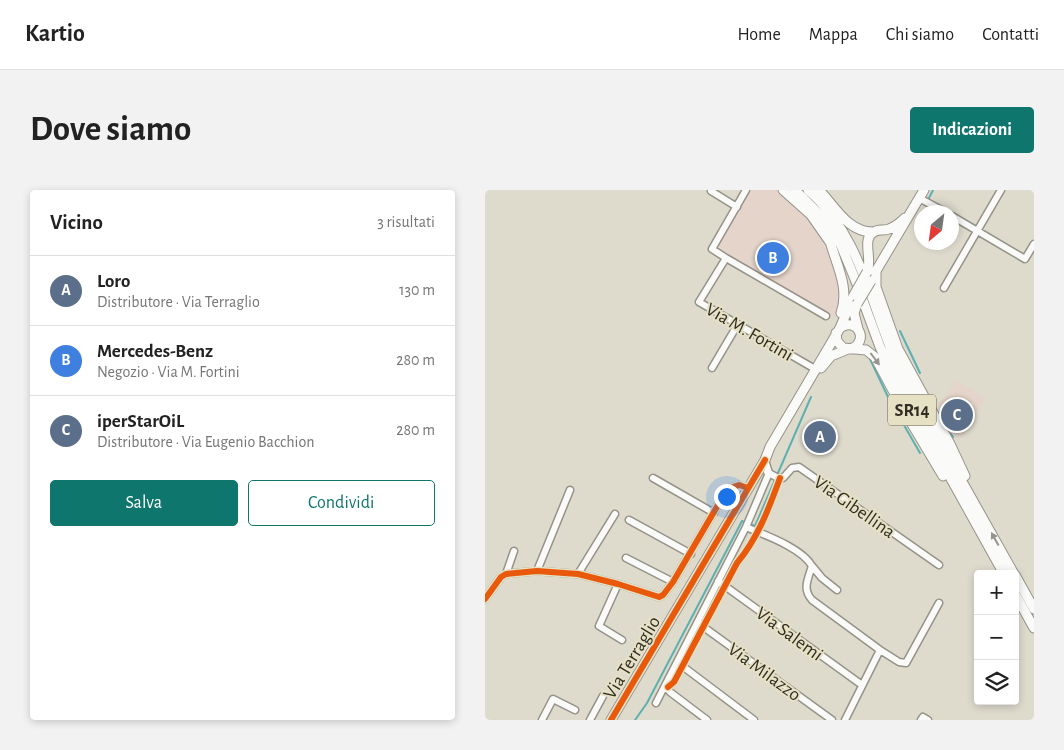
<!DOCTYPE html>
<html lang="it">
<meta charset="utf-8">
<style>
:root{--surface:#fff;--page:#f2f2f2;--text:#222;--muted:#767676;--line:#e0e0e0;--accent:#0f766e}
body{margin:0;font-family:"Alegreya Sans",sans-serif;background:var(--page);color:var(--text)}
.controls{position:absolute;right:15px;bottom:15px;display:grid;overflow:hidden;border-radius:5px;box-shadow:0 2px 8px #0003}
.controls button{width:45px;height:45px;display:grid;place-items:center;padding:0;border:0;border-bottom:1px solid var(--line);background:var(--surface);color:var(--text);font:25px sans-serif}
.compass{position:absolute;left:429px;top:15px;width:45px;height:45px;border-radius:50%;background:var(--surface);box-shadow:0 2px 8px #0003;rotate:209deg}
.you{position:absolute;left:241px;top:306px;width:18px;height:18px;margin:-12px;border:4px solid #fff;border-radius:50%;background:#1a73e8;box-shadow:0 0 0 8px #1a73e833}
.badge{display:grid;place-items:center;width:32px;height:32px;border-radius:50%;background:var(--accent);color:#fff;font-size:16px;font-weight:700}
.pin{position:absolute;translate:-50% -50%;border:2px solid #fff;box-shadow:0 1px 5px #0006}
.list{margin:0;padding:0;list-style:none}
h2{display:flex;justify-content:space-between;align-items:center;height:65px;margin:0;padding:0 20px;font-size:21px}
h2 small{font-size:16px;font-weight:400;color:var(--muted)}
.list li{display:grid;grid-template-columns:32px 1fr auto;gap:15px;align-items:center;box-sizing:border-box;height:70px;padding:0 20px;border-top:1px solid var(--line)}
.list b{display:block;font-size:19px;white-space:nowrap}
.list p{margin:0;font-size:16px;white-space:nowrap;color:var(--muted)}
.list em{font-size:16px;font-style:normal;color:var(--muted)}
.actions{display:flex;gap:10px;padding:15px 20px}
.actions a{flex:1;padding:11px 0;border:1px solid var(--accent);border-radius:5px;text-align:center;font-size:18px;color:var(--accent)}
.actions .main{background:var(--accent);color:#fff}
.icon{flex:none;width:28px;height:28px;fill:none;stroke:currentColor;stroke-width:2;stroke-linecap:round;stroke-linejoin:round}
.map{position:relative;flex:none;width:549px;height:530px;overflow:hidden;border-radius:5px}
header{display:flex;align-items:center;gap:30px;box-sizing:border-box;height:70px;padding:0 25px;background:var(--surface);border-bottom:1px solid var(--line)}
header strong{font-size:24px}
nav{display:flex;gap:28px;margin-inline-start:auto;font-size:18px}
.intro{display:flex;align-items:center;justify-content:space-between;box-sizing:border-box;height:120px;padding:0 30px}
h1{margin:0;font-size:35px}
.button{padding:12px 22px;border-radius:5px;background:var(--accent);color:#fff;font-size:18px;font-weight:700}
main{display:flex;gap:30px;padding:0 30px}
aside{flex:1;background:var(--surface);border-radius:5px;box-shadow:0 2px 8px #0003}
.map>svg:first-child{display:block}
.commercial{fill:#e4d4ca}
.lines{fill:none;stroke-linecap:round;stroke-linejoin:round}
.stream{stroke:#5cb0b0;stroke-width:2}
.minor-casing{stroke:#959288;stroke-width:9}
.major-casing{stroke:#959288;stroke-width:11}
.minor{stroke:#fafaf8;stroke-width:6}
.major{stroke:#fafaf8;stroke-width:9}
.major-bridge-casing{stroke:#959288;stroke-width:11;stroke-linecap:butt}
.major-bridge{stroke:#fafaf8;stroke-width:9}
.cycleway-casing{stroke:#e6e0c5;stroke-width:9}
.cycleway{stroke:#e8590c;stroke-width:6}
.oneway{fill:#95948e}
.labels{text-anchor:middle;stroke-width:4;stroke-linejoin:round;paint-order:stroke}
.shield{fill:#e6e0c5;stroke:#676354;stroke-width:1}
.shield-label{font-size:18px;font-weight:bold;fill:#302e23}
.street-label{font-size:19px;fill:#302e23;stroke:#e6e0c5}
</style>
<header>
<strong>Kartio</strong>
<nav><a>Home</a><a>Mappa</a><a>Chi siamo</a><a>Contatti</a></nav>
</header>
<div class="intro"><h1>Dove siamo</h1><a class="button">Indicazioni</a></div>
<main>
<aside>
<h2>Vicino<small>3 risultati</small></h2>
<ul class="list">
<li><span class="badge" style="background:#5c6f8a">A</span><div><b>Loro</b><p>Distributore · Via Terraglio</p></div><em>130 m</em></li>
<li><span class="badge" style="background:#3f7fe0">B</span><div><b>Mercedes-Benz</b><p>Negozio · Via M. Fortini</p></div><em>280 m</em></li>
<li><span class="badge" style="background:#5c6f8a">C</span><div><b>iperStarOiL</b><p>Distributore · Via Eugenio Bacchion</p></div><em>280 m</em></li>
</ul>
<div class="actions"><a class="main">Salva</a><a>Condividi</a></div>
</aside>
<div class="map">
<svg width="549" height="530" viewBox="0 0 549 530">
<rect width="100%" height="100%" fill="#dedbcd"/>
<path class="commercial" d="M264,0h27l26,22 18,24 11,21 8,27 1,21 -6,12 -119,-70z
M471,191l29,17 -21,37 -7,2 -20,-33 8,-6z"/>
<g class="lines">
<path class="stream" d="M444,8l4,-8
M415,141l20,42
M385,169l19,40 31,54
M466,244l2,3
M265,334l5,2 56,-129
M150,530l12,-17 95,-182 4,2"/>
<g class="minor-casing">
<path id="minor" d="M226,1l26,16
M434,8l26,14
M467,26l73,43 9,-15
M241,68l-14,-9 34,-59
M459,98l57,-98
M227,178l26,-44
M330,179l-116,-67 27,-44 100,58
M282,282l11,6h5l9,-10 7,-1 140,98
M168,288l61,35
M144,330l62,34
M261,337c19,8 56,21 66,39 -4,13 -10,23 0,34l68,50 -35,70
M141,368l47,24
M327,376l10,12 15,12
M52,381l33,-81
M21,384l8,-23
M93,384l37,-60
M233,391l144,104
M133,394l-19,42 23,14
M0,409l16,-22 5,-3 31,-3 41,3 40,10 41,13 4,-2 10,-13 52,-89 5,-5 9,-3 9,3
M213,433l134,97
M395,460l19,12 7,1 33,-60
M192,472l77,58
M180,496l5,6 37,28
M171,513l90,-176 23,-54 -4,-13
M57,530l11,-21 22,11
M105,530l13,-24
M436,530l2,-3 5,3"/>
</g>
<g class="major-casing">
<path id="major" d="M298,0l28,25 21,30
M310,0l27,27 18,26 15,36 25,68 15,31 109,196
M323,0c54,46 64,121 93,183l113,201
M334,0c16,16 29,43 55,42
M345,51c6,23 20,47 11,72
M391,81v16l22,62 52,95 15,32
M382,82c6,-12 -6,-34 7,-40 4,-3 10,-1 15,-3 6,-2 12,-7 16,-11
M388,86l51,-86
M372,114l-3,9 4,16
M355,138c17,-12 30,13 11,21
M351,143l1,8 6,7 23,2 9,7 28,52 40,67
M336,178l10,-12 17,-7
M530,385l19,34
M530,404l19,34
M126,530l154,-260 5,-13 70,-119 14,-33"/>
</g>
<use href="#minor" class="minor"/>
<use href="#major" class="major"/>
<g class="major-bridge-casing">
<path id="major-bridge" d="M369,105l13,-23
M372,114l14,-23"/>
</g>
<use href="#major-bridge" class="major-bridge"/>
<g class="cycleway-casing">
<path id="cycleway" d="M0,409l16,-22 5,-3 31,-3 41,3 40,10 41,13 4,-2 10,-13 52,-89 5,-5 9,-3 9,3
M183,497l6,-5 63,-119c21,-25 32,-55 43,-85
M126,530l154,-260"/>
</g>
<use href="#cycleway" class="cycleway"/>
</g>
<defs><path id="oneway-solid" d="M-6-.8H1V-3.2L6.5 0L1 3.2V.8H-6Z" transform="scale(1.25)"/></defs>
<g class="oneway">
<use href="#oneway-solid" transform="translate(390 169) rotate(53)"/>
<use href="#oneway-solid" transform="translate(510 349) rotate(-119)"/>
</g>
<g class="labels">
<rect class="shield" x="403" y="204.5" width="48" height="31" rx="4"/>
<g class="shield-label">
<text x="427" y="226">SR14</text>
</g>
<g class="street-label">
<text transform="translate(265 141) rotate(30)" y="7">Via M. Fortini</text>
<text transform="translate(370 316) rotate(35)" y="7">Via Gibellina</text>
<text transform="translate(305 443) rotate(36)" y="7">Via Salemi</text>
<text transform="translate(146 467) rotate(-59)" y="7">Via Terraglio</text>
<text transform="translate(280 481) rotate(36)" y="7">Via Milazzo</text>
</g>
</g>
</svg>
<div class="controls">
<button>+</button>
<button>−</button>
<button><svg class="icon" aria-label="layers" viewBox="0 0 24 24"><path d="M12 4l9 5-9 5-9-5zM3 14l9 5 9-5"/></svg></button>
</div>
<svg class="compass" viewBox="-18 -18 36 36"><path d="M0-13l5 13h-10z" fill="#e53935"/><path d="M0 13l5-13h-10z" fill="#767676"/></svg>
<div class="you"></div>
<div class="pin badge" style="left:335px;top:247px;background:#5c6f8a">A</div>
<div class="pin badge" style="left:288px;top:68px;background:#3f7fe0">B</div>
<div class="pin badge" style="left:472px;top:225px;background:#5c6f8a">C</div>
</div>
</main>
